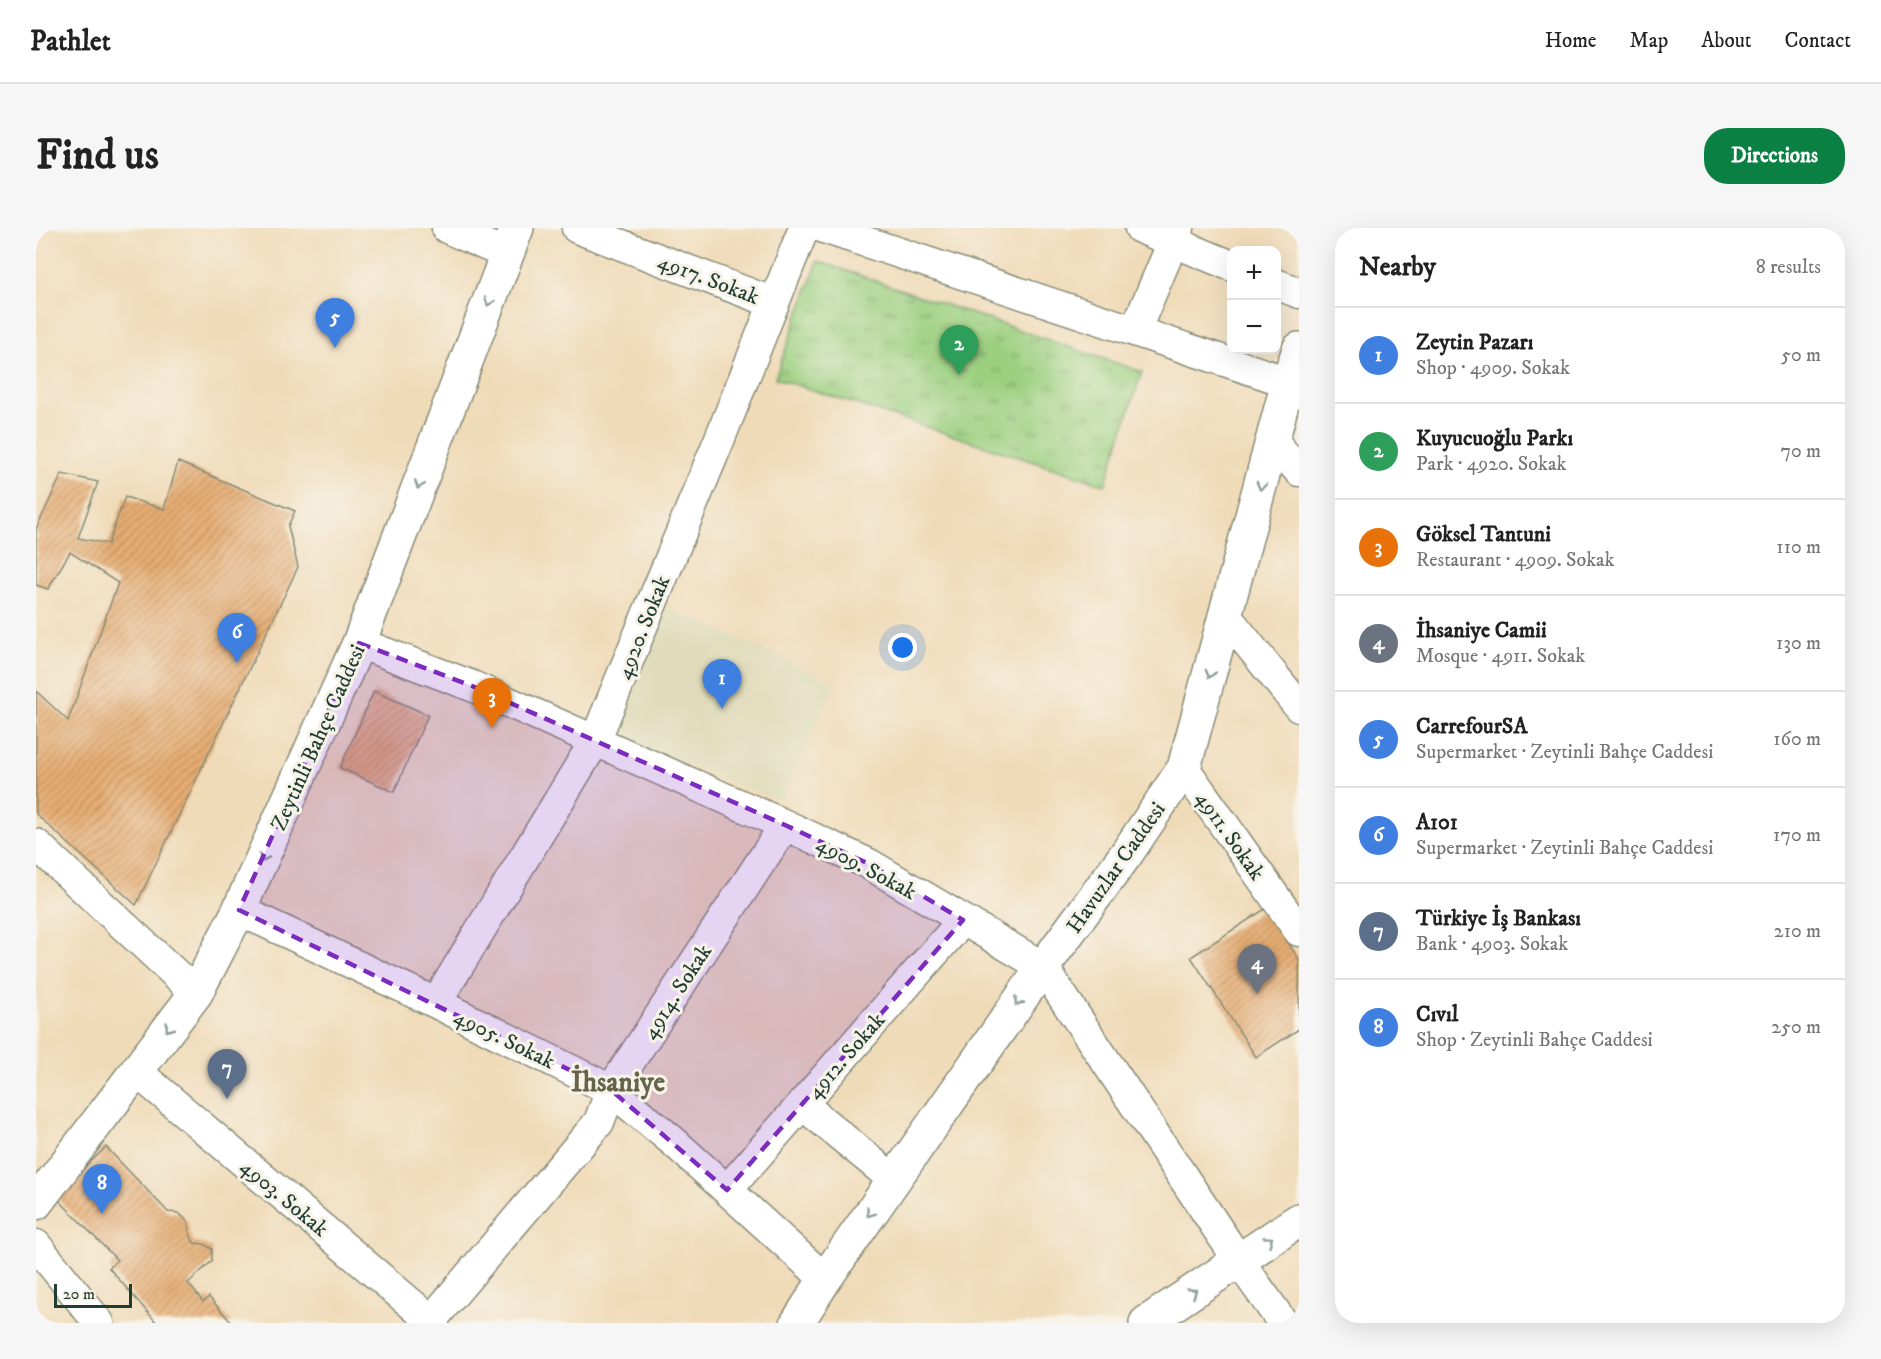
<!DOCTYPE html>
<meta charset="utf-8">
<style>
:root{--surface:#fff;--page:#f6f6f6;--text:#222;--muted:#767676;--line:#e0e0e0;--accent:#0b8043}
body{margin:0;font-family:"IM FELL DW Pica",serif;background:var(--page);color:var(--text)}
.controls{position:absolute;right:18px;top:18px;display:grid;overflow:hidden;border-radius:12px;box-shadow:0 6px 24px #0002}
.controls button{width:54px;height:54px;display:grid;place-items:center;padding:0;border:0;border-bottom:2px solid var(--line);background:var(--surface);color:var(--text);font:30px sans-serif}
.scale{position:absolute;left:18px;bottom:15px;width:78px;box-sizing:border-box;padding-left:6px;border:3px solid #1f3d34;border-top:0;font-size:16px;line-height:21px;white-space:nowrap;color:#1f3d34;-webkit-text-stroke:4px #f7f3e8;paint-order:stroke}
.you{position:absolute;left:867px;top:420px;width:21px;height:21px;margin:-15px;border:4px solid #fff;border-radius:50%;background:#1a73e8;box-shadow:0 0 0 9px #1a73e833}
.badge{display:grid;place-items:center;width:39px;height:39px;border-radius:50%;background:var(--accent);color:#fff;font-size:20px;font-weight:700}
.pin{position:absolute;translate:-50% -50px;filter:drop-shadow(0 2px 3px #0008)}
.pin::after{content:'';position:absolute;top:32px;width:21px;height:18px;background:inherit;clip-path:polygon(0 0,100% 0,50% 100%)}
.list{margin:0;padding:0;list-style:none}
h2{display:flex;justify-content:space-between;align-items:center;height:78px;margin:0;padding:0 24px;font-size:26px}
h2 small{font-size:20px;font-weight:400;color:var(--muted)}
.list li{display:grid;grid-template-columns:39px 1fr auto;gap:18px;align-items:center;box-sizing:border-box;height:96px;padding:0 24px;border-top:2px solid var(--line)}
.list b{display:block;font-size:22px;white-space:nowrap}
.list p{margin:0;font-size:20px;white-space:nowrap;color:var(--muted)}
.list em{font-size:20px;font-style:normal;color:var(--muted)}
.map{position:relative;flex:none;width:1263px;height:1095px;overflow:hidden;border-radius:24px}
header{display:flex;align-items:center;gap:36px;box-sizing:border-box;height:84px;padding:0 30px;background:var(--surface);border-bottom:2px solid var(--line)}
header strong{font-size:28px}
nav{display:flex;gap:33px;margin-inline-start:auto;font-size:21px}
.intro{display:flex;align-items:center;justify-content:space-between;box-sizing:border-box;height:144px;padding:0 36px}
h1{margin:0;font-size:42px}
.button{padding:15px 27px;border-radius:24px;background:var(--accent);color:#fff;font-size:21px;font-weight:700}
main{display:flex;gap:36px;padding:0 36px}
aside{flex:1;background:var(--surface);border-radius:24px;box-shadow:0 6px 24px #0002}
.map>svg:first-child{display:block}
.built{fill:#e0dcbb}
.park{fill:url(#park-tufts);stroke:#5e865a;stroke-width:1.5}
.building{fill:url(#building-hatch)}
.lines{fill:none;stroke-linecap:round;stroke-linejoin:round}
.street-casing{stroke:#888c76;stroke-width:33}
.secondary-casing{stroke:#888c76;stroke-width:36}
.street{stroke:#fff;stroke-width:30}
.secondary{stroke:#fff;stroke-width:33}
.oneway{stroke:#8f9e9a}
.marked{fill:#7b2cbf;fill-opacity:0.2;stroke:#7b2cbf;stroke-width:4.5;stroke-dasharray:12 8;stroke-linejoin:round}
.labels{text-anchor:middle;stroke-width:6;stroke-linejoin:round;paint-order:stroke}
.street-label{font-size:22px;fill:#1f3d34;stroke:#f7f3e8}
.district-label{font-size:28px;font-weight:bold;fill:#65644a;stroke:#f7f3e8}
</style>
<header>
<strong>Pathlet</strong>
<nav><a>Home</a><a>Map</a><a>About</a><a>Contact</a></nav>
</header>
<div class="intro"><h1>Find us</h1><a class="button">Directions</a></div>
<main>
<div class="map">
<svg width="1263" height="1095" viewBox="0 0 1263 1095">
<defs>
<pattern id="park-tufts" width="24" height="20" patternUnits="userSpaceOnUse" patternTransform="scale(1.5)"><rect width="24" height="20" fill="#9cd080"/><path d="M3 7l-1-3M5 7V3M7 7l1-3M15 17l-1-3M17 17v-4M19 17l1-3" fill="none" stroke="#7faa6a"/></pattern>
<pattern id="building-hatch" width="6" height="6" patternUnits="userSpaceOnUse" patternTransform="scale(1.5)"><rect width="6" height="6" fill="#e7ad73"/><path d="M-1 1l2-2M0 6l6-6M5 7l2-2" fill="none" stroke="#bb8e5f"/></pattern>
</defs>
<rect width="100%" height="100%" fill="#f7f3e8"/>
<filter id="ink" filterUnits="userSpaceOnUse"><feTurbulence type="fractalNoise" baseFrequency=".0167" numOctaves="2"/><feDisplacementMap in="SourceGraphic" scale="12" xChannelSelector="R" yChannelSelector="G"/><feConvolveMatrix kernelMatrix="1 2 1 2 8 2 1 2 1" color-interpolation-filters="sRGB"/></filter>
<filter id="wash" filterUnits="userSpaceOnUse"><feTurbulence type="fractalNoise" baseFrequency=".008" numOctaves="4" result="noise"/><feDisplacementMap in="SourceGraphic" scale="24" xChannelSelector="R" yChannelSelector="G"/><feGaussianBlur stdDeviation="1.35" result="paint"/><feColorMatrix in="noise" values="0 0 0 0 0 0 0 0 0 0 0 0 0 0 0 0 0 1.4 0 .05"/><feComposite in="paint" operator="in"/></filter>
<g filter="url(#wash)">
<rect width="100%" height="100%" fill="#f0dbb9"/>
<path class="built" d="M624,376l105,46 70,33 -54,118 -171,-66z"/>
<path class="park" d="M782,33l324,111 -37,113 -330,-107z"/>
<g id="blocks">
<path class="building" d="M142,234l117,49 -7,15 10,41 -162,338 -100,-91v-123l32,30 50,-138 -48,-31 -22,37 -12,-4v-56l26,-55 36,8 -20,56 30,6 17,-47 39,12z
M338,463l54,24 -34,77 -54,-24z
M1229,681l34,50v70l-43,28 -65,-100z
M70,919l62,65 11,1 9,9 1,10 5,11 10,1 8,5v12l-24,22 15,19 6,-5 23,26h-75l-48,-55 8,-8 -62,-64z"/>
</g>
</g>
<g filter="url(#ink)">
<use href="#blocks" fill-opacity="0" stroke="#888c76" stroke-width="1.5"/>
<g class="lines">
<g class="street-casing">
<path id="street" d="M411,0l61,27
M541,0l197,75
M788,0l464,154
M1104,0l92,38
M1240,56l23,9
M1099,103l44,-103
M1237,213l26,30
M1190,388l73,91
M323,415l113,43 313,139 84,39 174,103 196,294 44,62
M1148,540l115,163
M0,616l160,149
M203,682l197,93 175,87 63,52 151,137
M400,775l159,-262 125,-303 84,-210
M100,843l298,252
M766,876l92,76
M691,962l236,-270
M0,1017l63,78
M393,1095l170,-201 12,-32 174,-265"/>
</g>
<g class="secondary-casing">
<path id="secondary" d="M0,975l160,-210 43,-83 120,-267 158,-415
M761,1095l28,-44 69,-99 149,-213 84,-114 57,-85 104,-386 11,-33
M1110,1095l153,-103"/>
</g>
<use href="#street" class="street"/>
<use href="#secondary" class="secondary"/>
</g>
<defs><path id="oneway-chevron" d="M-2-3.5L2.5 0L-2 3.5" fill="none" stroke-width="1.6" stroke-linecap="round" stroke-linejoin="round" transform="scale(1.5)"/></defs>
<g class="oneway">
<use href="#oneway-chevron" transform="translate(453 74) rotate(111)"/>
<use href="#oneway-chevron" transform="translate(383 257) rotate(111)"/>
<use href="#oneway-chevron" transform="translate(1225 258) rotate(105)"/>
<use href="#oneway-chevron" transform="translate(1174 446) rotate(105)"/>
<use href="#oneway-chevron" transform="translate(227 630) rotate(114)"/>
<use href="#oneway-chevron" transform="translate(982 774) rotate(125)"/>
<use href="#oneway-chevron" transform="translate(133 800) rotate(127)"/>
<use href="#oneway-chevron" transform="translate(834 985) rotate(125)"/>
<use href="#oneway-chevron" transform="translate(1233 1012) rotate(-34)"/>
<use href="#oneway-chevron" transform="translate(1157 1064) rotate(-34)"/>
</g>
</g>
<path class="marked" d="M323,415l113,43 313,139 84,39 94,56 -236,270 -116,-100 -372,-180z"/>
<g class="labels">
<g class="street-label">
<text transform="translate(673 50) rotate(21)" y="8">4917. Sokak</text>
<text transform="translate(606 399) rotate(-68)" y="8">4920. Sokak</text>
<text transform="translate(281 509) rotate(-66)" y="8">Zeytinli Bahçe Caddesi</text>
<text transform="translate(1195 607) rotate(55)" y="8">4911. Sokak</text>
<text transform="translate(831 639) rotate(28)" y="8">4909. Sokak</text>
<text transform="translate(1079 639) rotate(-55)" y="8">Havuzlar Caddesi</text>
<text transform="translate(640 763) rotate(-57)" y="8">4914. Sokak</text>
<text transform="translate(469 810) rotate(26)" y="8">4905. Sokak</text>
<text transform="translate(809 827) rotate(-49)" y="8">4912. Sokak</text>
<text transform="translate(249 969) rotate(40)" y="8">4903. Sokak</text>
</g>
<g class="district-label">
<text x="582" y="863">İhsaniye</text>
</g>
</g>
</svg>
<div class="controls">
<button>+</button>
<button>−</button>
</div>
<div class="scale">20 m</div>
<div class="you"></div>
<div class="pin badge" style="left:686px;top:481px;background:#3f7fe0">1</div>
<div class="pin badge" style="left:923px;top:147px;background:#2e9e5b">2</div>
<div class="pin badge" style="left:456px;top:500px;background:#e8710a">3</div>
<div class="pin badge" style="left:1221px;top:766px;background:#6b7280">4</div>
<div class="pin badge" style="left:299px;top:120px;background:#3f7fe0">5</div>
<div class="pin badge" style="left:201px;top:435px;background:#3f7fe0">6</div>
<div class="pin badge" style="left:191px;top:871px;background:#5c6f8a">7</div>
<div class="pin badge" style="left:66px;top:986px;background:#3f7fe0">8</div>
</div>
<aside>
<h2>Nearby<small>8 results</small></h2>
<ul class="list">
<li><span class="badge" style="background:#3f7fe0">1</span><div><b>Zeytin Pazarı</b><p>Shop · 4909. Sokak</p></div><em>50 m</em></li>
<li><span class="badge" style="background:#2e9e5b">2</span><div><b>Kuyucuoğlu Parkı</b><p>Park · 4920. Sokak</p></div><em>70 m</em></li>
<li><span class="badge" style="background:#e8710a">3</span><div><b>Göksel Tantuni</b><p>Restaurant · 4909. Sokak</p></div><em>110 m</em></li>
<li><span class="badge" style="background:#6b7280">4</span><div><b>İhsaniye Camii</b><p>Mosque · 4911. Sokak</p></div><em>130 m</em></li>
<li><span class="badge" style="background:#3f7fe0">5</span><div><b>CarrefourSA</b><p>Supermarket · Zeytinli Bahçe Caddesi</p></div><em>160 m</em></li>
<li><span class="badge" style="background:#3f7fe0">6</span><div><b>A101</b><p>Supermarket · Zeytinli Bahçe Caddesi</p></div><em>170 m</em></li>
<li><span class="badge" style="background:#5c6f8a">7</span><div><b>Türkiye İş Bankası</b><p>Bank · 4903. Sokak</p></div><em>210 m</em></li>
<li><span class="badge" style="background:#3f7fe0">8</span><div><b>Cıvıl</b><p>Shop · Zeytinli Bahçe Caddesi</p></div><em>250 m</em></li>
</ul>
</aside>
</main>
